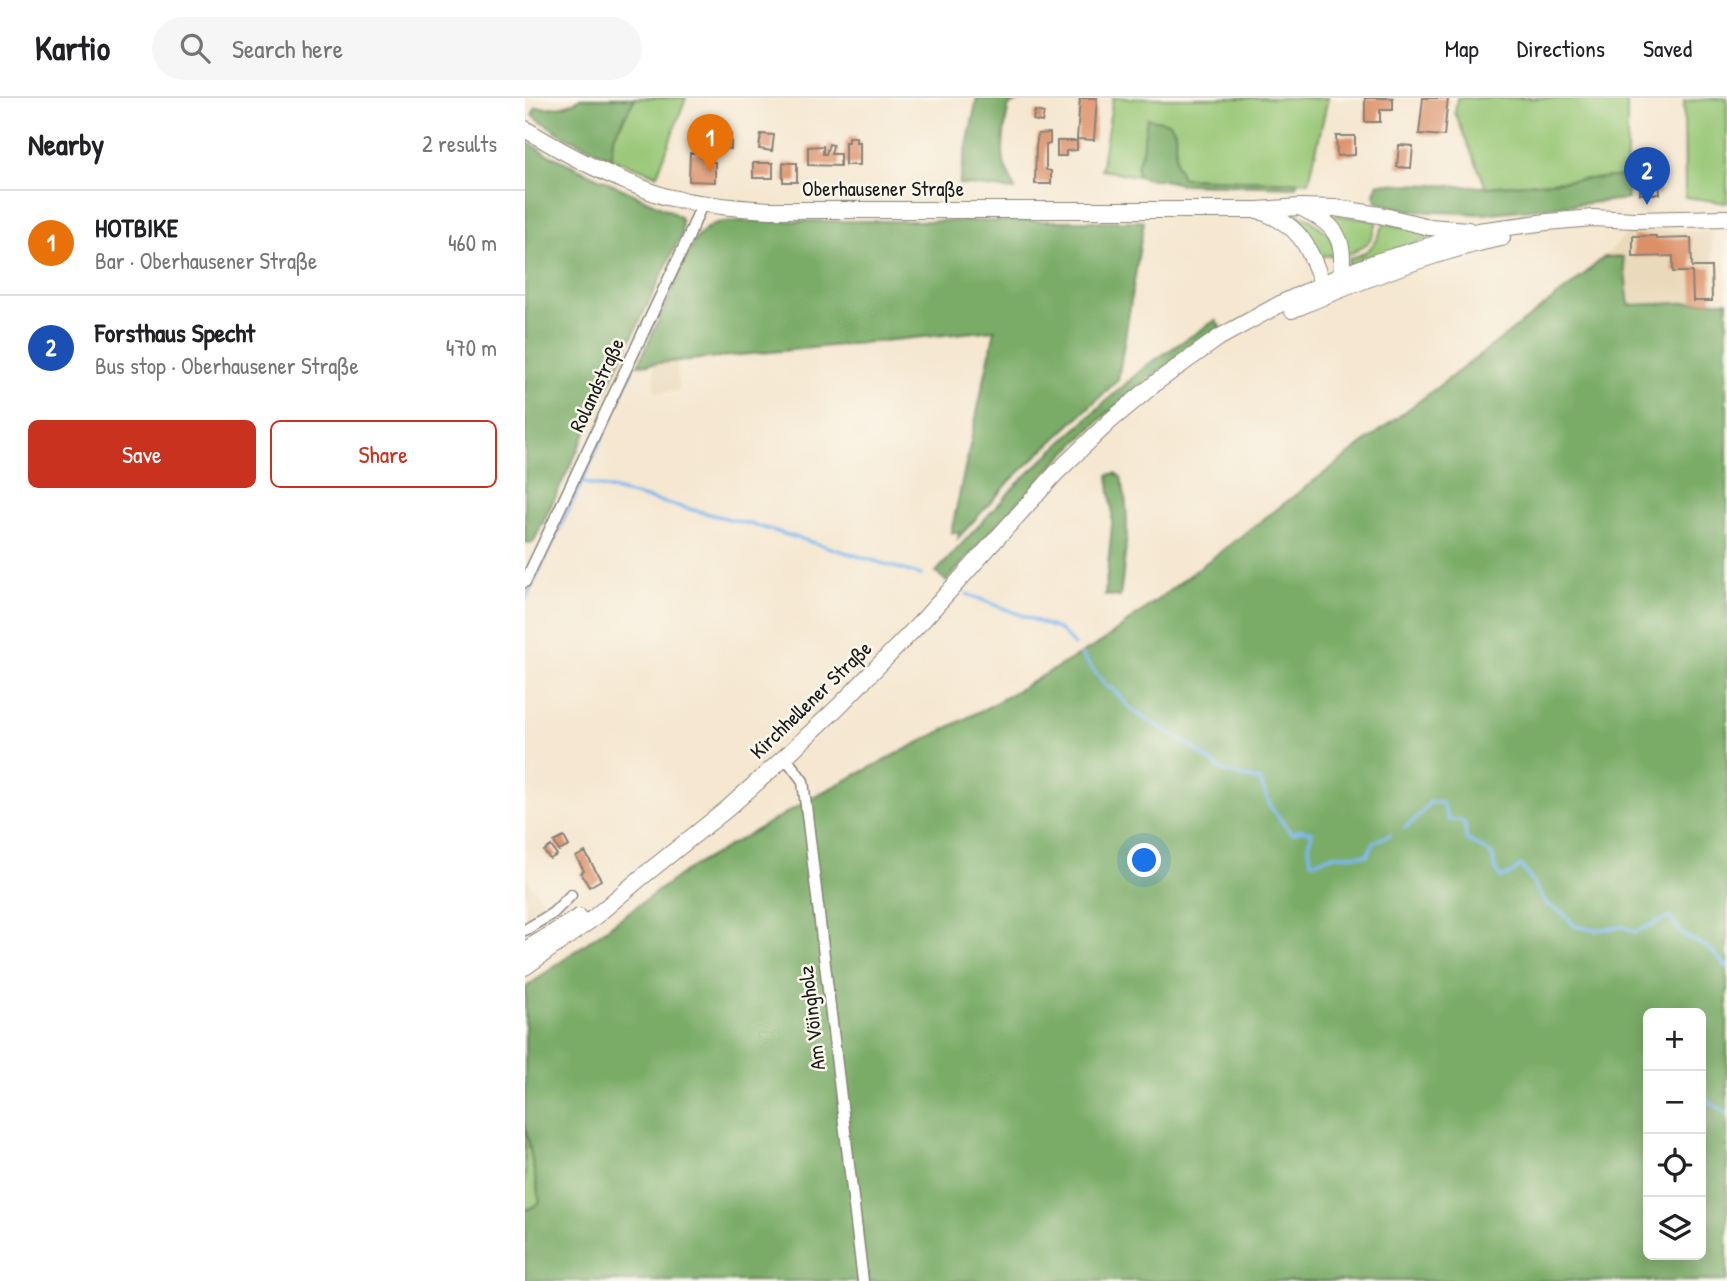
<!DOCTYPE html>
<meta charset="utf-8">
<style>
:root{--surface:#fff;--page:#f6f6f6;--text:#202124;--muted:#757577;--line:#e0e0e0;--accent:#c8321e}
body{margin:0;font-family:"Patrick Hand",sans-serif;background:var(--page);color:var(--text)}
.controls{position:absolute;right:21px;bottom:21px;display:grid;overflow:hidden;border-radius:10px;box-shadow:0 4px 18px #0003}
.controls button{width:63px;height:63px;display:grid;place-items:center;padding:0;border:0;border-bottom:2px solid var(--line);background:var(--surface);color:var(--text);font:35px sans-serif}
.you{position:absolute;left:620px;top:763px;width:24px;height:24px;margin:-18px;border:5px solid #fff;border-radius:50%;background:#1a73e8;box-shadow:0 0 0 10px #1a73e833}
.badge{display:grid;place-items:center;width:46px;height:46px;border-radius:50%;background:var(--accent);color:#fff;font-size:23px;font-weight:700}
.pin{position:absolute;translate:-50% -58px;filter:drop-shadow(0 2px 4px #0008)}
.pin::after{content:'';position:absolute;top:37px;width:24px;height:21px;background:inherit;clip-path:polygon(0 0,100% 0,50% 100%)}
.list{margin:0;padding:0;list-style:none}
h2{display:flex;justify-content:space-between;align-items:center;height:91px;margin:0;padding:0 28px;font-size:30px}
h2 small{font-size:23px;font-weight:400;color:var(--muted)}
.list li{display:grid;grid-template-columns:46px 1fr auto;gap:21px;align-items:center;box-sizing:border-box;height:105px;padding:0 28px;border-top:2px solid var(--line)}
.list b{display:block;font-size:26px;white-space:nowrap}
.list p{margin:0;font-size:23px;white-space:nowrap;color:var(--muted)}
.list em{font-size:23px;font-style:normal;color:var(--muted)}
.actions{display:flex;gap:14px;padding:21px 28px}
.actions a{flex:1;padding:16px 0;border:2px solid var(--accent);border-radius:10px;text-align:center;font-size:24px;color:var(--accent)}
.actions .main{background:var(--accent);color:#fff}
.icon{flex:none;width:38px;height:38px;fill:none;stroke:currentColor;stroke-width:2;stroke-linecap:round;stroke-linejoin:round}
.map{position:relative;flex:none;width:1202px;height:1183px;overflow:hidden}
header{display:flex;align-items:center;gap:42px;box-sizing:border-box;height:98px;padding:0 35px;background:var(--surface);border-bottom:2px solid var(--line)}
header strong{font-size:33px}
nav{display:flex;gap:38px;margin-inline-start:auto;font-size:24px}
.search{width:490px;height:63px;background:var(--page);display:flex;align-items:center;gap:18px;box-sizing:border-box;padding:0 24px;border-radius:38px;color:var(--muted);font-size:26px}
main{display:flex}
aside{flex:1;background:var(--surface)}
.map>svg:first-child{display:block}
.built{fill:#ead9ba}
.green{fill:#98c776;stroke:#5a7249;stroke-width:2}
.forest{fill:#7aac67;stroke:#4b6442;stroke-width:2;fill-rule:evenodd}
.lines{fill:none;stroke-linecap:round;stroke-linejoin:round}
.stream{stroke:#7db8ee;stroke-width:3.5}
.building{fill:#dd8f67}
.street-casing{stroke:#888276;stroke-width:13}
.secondary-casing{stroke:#888276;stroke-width:18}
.street{stroke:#fff;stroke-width:10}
.secondary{stroke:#fff;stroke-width:16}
.labels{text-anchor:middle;stroke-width:5;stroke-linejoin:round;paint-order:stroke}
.street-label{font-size:21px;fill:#1c1c1c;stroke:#fbf7ec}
</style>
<header>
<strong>Kartio</strong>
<div class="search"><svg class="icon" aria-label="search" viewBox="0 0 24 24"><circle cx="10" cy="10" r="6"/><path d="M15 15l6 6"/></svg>Search here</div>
<nav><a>Map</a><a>Directions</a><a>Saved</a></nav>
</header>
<main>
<aside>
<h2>Nearby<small>2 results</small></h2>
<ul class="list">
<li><span class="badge" style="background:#e8710a">1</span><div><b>HOTBIKE</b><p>Bar · Oberhausener Straße</p></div><em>460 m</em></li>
<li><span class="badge" style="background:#1a4fb4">2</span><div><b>Forsthaus Specht</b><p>Bus stop · Oberhausener Straße</p></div><em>470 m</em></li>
</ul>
<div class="actions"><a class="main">Save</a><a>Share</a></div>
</aside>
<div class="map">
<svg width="1202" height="1183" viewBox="0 0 1202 1183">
<rect width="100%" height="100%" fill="#fbf7ec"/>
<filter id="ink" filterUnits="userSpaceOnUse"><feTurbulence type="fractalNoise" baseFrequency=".0143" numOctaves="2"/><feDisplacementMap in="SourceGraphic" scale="14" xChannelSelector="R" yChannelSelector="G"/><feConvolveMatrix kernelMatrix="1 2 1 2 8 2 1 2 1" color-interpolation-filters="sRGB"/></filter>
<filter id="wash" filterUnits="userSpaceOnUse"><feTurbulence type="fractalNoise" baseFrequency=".00686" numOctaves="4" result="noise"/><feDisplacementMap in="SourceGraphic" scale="28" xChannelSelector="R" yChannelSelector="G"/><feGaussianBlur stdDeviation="1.57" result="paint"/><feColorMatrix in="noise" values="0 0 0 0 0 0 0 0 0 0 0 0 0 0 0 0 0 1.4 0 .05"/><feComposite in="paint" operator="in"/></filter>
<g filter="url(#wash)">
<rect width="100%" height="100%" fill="#f5e7d0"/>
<path class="built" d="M1123,133l64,1 3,69 -86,5 -6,-49h-19l22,-22 5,-3z
M151,263l3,29 -23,2 -2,-29z
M0,778l21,30 -21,12z"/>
<path class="green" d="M110,0h51l-29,77 -46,-17 2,-20z
M588,0h215l-19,84 -127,-4 -6,-14 -1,-33 -33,19 -5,17 1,9 -37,-6z
M932,0h170v78l-141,11 -31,-74z
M1202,0v105l-42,-6 -1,-96z
M768,115l15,5 21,16 8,21 -20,1 -7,-19 -18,-18 -1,-3z
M798,115l54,8c-5,22 -10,24 -29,34z
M859,125l57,11 -92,32 -1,-7c22,-5 28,-16 36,-36z
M0,1025l15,80 -15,8z"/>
<path class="forest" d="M55,0h55l-22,40 -2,20 -49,-23 -30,-20 4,-8c14,1 33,1 44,-9z
M452,0h50l-18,7c-4,18 -8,40 -5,58 2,8 9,18 11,27l-56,-6z
M622,20l23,5 5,8 1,33 6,14 115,4 -1,5 -111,-3c-10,0 -20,-5 -30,-5 -7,-1 -10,1 -17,-3l-1,-9 5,-17z
M0,42l20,13 125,58 11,7 1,15 -149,310 -8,-1z
M1102,78l1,23 -146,15 -70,-3 -36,-9 -2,-9 4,-10 108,4z
M214,123h405l-26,159 -106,99 -54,59 1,-7 -8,2 44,-203 -357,35 57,-125c15,-18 20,-18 44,-19z
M1079,159h19l6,48 98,-4 -1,104h1v876h-1202v-70l15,-8 -15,-80v-135l160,-117 138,-79 167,-86 113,-65 469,-356zM1123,915h53v242h-53z
M691,222l5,8c-31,20 -63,42 -91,66 -67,56 -125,122 -184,187l-10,-9 84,-91 85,-79 42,-37z
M590,375l6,4c11,39 4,80 -1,120l-15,-2 7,-69v-17l-4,-34z"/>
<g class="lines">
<path class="stream" d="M57,384l179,45 160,48
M442,496l93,36 14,15
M0,502l57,-118 51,-113
M556,557l26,32 6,2 15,17 11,9 52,31 32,25 37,10 11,26 19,25 3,1 8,-3 11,2 -3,14 2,15 3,1 20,-7h33l7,-13 16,-7
M880,730l14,-12 11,-14 12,1 7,17h11l5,4 1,15 26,15 3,14 6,10 13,-6 7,-7 26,40 15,7 13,14 18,4 31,-3 11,5 35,-15 12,17 28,15 17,18
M1176,999l26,16"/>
</g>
<g id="blocks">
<path class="building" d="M555,0h17l-3,42 -17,-1z
M840,0h28v12h-13v12h-15z
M898,0h25l-4,38 -25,-2z
M510,13l9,2 -2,9 -9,-2z
M191,31l15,5v15l-18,-3z
M525,35v11l-4,1v25l5,1v13h-16l1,-38 2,-12z
M236,36l13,1 -2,16 -13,-2z
M811,38h19v19l-18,1z
M323,39h8v5h4v23h-15v-23h3z
M532,43h20v9l-11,1v5h-9z
M304,46l4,1 -2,9h9v12l-32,-1v-18l15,-1v8h3z
M874,47l14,1 -2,22 -14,-1z
M165,55h16l-1,9h10v20l-26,-1z
M228,65h20v15h-20z
M258,65h14v19h-14z
M1134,79l1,17h-20v-16z
M1108,138h23v3l35,-1 1,29h19l1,34h-19l-1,-29h-19v-16l-40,1z
M39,739l5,9 -10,5 -5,-9z
M26,748l6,9 -7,4 -6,-8z
M60,754l16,28 -12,7 -8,-14 3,-2 -8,-14z"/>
</g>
</g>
<g filter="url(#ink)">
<use href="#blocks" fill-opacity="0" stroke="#888276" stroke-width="2"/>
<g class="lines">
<g class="street-casing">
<path id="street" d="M0,484l163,-344 14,-34
M260,659l18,24 60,500
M0,832l28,-17 18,-18"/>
</g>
<g class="secondary-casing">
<path id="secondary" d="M0,31c34,21 69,40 107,55 11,4 23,10 35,13 34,8 68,11 103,13h488l42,-3 35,1 45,7 49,12 39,3
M777,110c22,11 40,22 40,50 0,9 -2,18 0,28
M738,114c44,17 46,40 63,80
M767,212c48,-21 96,-40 147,-56 21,-6 41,-12 63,-16
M0,852l54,-33
M0,869l66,-47 52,-44 84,-67 58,-52 55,-52 84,-86 132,-146 54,-52 48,-40 62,-44 62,-34 58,-27 36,-14 102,-31 69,-9 46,-4 41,2 93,-2"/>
</g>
<use href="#street" class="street"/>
<use href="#secondary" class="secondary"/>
</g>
</g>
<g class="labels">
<g class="street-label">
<text x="358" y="98">Oberhausener Straße</text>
<text transform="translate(72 287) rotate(-65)" y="7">Rolandstraße</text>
<text transform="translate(286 602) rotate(-44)" y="7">Kirchhellener Straße</text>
<text transform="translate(287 920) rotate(-97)" y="7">Am Vöingholz</text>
</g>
</g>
</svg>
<div class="controls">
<button>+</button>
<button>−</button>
<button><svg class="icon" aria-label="locate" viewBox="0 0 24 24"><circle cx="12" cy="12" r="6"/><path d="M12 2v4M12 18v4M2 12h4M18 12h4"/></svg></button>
<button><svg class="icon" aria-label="layers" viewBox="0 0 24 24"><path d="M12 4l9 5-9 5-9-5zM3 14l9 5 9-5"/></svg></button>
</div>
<div class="you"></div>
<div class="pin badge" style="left:185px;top:74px;background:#e8710a">1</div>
<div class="pin badge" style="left:1122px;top:107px;background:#1a4fb4">2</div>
</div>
</main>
